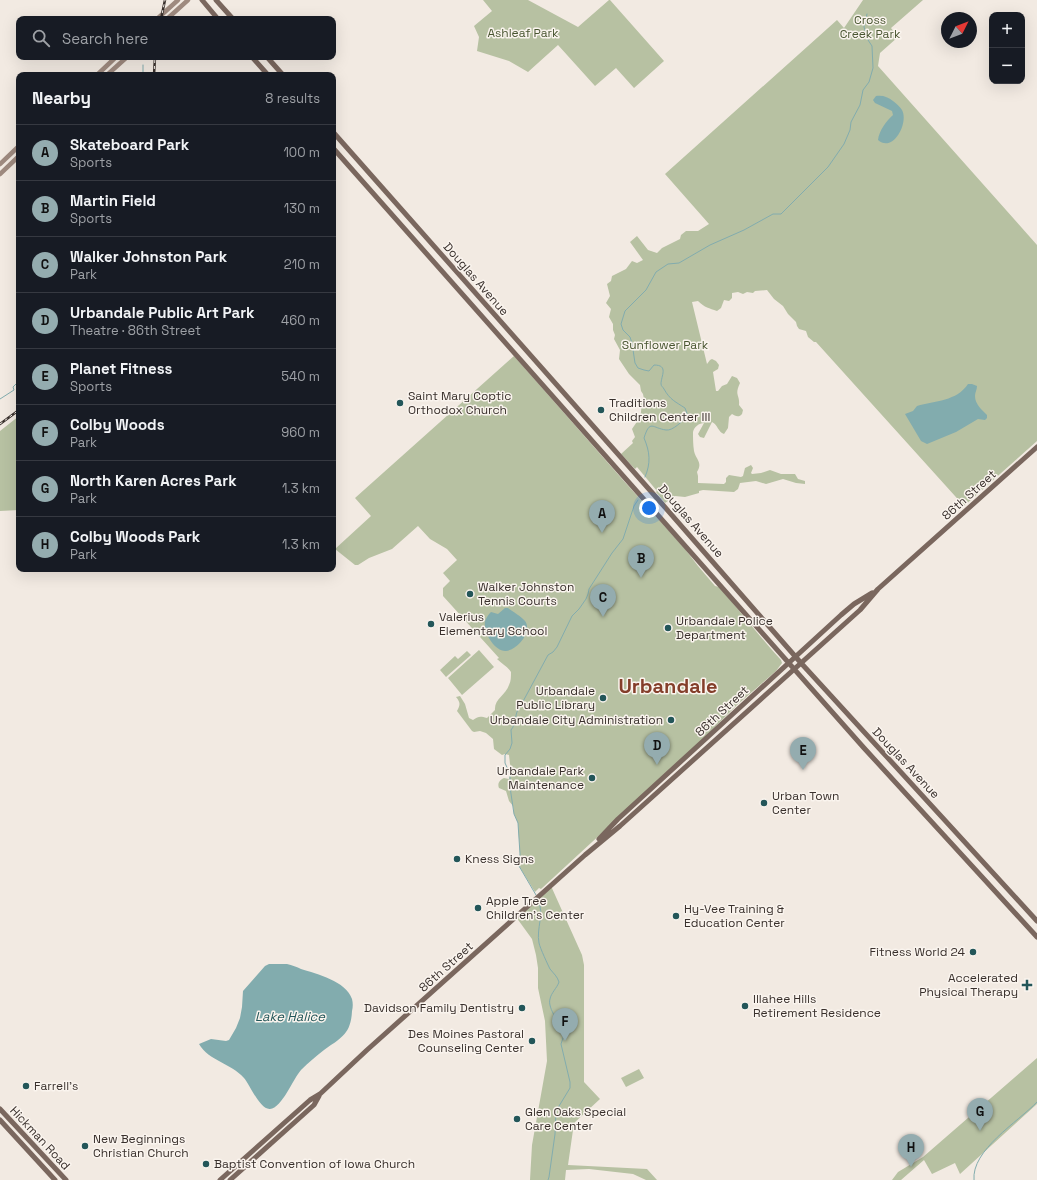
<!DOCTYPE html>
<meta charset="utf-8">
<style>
:root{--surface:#171b24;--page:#20242c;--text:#f1f3f6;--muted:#9ea1a6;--line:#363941;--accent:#94acaf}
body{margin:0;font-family:"Space Grotesk",sans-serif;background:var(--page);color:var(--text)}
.controls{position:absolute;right:12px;top:12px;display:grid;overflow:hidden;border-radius:8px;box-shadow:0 4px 16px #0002}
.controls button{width:36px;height:36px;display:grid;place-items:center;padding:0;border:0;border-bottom:1px solid var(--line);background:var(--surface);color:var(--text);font:20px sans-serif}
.compass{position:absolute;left:941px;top:12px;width:36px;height:36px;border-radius:50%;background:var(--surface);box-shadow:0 4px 16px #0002;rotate:48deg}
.you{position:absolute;left:649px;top:508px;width:14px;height:14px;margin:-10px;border:3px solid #fff;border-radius:50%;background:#1a73e8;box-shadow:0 0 0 6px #1a73e833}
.badge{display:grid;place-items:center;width:26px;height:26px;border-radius:50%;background:var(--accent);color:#111;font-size:13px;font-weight:700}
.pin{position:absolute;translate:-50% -33px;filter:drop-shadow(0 1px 2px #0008)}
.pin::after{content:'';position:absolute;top:21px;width:14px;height:12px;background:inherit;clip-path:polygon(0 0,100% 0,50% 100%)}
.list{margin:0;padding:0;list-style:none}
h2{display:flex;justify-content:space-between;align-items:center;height:52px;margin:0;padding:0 16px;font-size:17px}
h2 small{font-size:13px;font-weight:400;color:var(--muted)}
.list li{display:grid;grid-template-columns:26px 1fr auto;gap:12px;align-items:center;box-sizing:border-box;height:56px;padding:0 16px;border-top:1px solid var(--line)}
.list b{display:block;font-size:15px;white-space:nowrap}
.list p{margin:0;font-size:13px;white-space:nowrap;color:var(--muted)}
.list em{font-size:13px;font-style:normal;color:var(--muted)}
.icon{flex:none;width:22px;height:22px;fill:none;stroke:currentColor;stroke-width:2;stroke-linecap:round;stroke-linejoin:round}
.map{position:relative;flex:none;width:1037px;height:1180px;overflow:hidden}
.search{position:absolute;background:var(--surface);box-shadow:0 4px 16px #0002;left:16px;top:16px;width:320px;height:44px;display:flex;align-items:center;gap:10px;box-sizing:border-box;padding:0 14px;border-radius:8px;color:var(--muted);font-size:15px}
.panel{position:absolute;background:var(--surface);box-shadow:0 4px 16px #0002;left:16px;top:72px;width:320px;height:500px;border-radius:8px}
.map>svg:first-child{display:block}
.green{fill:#b7c1a2}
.water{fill:#82acae}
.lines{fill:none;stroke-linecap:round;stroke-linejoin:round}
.stream{stroke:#82acae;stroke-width:1}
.secondary{stroke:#9e8a7f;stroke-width:4.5}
.primary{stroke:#7a675e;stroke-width:5}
.rail-casing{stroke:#39302c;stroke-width:2.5}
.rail{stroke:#faf4ee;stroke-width:1;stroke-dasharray:3;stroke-linecap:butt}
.poi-dot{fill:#235659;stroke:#faf4ee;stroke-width:1.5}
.labels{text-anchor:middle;stroke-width:3;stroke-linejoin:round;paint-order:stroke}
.park-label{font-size:12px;fill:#495631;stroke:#faf4ee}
.street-label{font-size:12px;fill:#39302c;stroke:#faf4ee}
.poi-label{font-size:12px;fill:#39302c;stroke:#faf4ee;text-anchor:start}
.water-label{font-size:13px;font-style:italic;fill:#235659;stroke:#faf4ee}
.town-label{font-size:20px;font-weight:bold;fill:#843e2a;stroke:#faf4ee}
</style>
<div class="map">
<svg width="1037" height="1180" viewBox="0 0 1037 1180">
<rect width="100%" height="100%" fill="#f2eae2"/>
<path class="green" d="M483,0h45l50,27 31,-27h1l54,61 -30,27 -18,-20 -21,18 -37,-41 -30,27 -19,-11 -32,-10 2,-14 -5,-11 18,-15z
M863,0h60l-32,28 7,9 -18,16 -2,13 159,179v196l-73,65 -148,-164h-2l-6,-5 -2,-6 -7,-2 -2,-3 -1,-4 -8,-8 -5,-8 -9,-7 -7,-9 -12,1 -2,2 -6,-1 -4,2 -5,-2 -6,1v5l-3,3 -5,-1 -3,8 -4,3c-8,-3 -12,-3 -19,-10l-6,1 15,62 3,-4 2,-1 4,2 3,4 -1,4 -5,3 3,19h2l4,-5 5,-2 5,-8 5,2 3,5c-6,13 0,11 -1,22l4,5 -1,4c-3,4 -7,2 -10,0l-3,3 -1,11 -4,6c-6,-2 -6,-9 -12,-12l-8,16 -4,-1 -2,-3 6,-11c-5,0 -10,4 -11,9 0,6 0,13 1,19 2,9 9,11 3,21l1,4v7l26,1 2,-2v-4l3,-3 12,2 2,-1 2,-8 6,-3 2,3 -2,5 1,1 9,-1 9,-3 11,4h14l3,5 7,2v3l-9,-1 -13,-4 -17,5 -10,-3 -16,2 -2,6 -4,3 -31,-2 -4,1v2l-14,4 -10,-1 -10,7 -9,-11 1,-1 -20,-24 -2,2 -14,-15 12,-11 -1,-2 3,-4 -3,-8c5,-7 12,-16 8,-25l4,-5 -1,-5 -2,-3 -1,-6 -11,-11 -10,-15 1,-9 -6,-11 1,-4 -2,-5v-6l-4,-7 2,-8 -5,-6 4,-7 -3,-12 4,-3 1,-5 14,-7 6,-8 5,2 6,-3 -13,-18 7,-6 11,14 9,3 5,-5 18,-9 1,-4 5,-4h12l11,-7 -44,-50 172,-154 7,8z
M514,356l109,124 62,69 13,17 17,20 4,1c21,24 40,49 62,73l1,3 -6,8 -39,34 -45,45 -151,139 -2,-1 -4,4 -16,-26 1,-12 -2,-31 -4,-9 -1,-8 -4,-5 -3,-10 -7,-3c-2,-5 1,-8 5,-10l5,1 1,-5 3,-3 -3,-7 -1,-9 -4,-1 -3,1 -8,-6 -1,-10 -7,-6 -6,-2 -6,1 -2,-1 -15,-20c3,-6 4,-8 -1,-14l4,-1 5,8 4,14 4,2c6,-4 7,-4 14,-2l8,-8c-1,-11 11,-15 14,-25 2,-4 2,-8 2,-13 -4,-6 -9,-8 -14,-13l2,-1 -56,-62v-8l7,-7 -7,-8 14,-13 -10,-11 -17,-10 -12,-13 -26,23 -23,9 -11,7h-3l-20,-16 36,-33 -16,-18z
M19,416v94l-19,1v-80z
M479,650l15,17 -32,28 -14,-17z
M467,651l4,4 -25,22 -6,-7 15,-14 3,3z
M551,886l31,69 2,10v117l16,17 -26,24 -6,42 79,4 10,11h-11l-13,-6 -44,-5 -23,1 -1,10h-35l2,-35 15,-84 -2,-40 -7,-33v-20l-2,-13 -4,-16 -16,-22z
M1037,1058v46l-77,70 -5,-11 -23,11 -8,-14 -23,20h-9l6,-8 25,-15z
M639,1069l5,9 -18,9 -5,-9z"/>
<path class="water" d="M876,96c7,-1 12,1 17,5 4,3 7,6 9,9 7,13 -9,43 -24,30 1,-9 8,-19 15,-25l-1,-4 -17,-8 -2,-3z
M968,384h4l5,2c0,4 -2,6 -2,10 0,8 7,14 12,19v3l-2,2 -7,-1 -22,13 -29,12 -6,-3 -16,-27 8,-3 4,-5c18,-5 40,-5 51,-22z
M505,608h3c5,4 13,8 17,13 8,11 -8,29 -19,30 -10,1 -21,-16 -21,-25 -1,-5 2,-10 6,-14l7,2z
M269,964c6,0 12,0 18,0 5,1 10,3 14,5 16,5 45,12 51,30 1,4 1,8 0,12 -1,23 -11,27 -28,39 -8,6 -16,13 -23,20 -8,9 -19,38 -31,39 -10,1 -20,-24 -26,-31 -13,-15 -35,-17 -45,-34l12,-5 15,2 3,-1 7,-12 4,-10 2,-11 1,-16 22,-25z"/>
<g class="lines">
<path class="stream" d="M143,75v-10
M0,399l14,-9 -1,-3 6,-6
M645,477c6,-14 5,-25 -1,-39 6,-19 8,-10 22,-8 7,1 16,-9 22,-14l-3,-8c-9,-6 -15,-8 -21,-19 -1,-2 -3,-3 -3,-5 0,-8 8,-19 -7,-19l-5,6 -5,-1 -6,-2 -3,-5 -3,-20 -2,-6 -7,-7 -2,-6 4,-13 21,-21 10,-18 12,-8 11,-1 31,-18 34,-15 29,-16h8l47,-47 16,-23 6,-14 1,-8 9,-17 3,-15 6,-8 4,-14 -1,-22 -4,-6 -4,-13 3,-13
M536,895l-17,-29 1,-12 -2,-31 -4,-9 -4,-27v-13l-5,-11v-8l5,-6 2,-6 -1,-13c6,-7 3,-17 9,-23l28,-52 5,-3 4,-5 15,-31 7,-7 7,-10 2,-5 1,-5 23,-36 11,-14 11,-33 4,-6
M538,900c7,14 -2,28 1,43 1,5 9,22 11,26 4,5 7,7 9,13 -2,6 -8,11 -9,17 -3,9 11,27 16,35l-3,4 -2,6 9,38v6l-14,23 -1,23 -6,43 -1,3
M974,1180c-3,-30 44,-58 63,-78"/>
<path class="secondary" d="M157,19l21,-19
M167,19l21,-19
M97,75l19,-18
M107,75l20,-18
M0,164l19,-18
M0,174l19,-18"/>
<path class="primary" d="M202,0l16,19
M216,0l17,19
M252,57l16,18
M267,57l16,18
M333,132l330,373 138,158 236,258
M333,148l531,600 173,189
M599,839l19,-20 223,-204 13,-11 18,-11
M0,1109l66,71
M0,1120l55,60
M220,1180l90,-80 10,-6 47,-44 218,-195 35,-29 240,-216 18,-21 159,-142
M230,1180l84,-75 5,-9"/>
<g class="rail-casing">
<path id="rail" d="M161,19l4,-19
M154,75l1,-18
M0,424l19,-14"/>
</g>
<use href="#rail" class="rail"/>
</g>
<g class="poi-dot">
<circle cx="400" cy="403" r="4"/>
<circle cx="601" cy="410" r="4"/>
<circle cx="470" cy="594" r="4"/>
<circle cx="431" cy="624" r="4"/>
<circle cx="668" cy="628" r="4"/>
<circle cx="603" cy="698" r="4"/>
<circle cx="671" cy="720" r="4"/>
<circle cx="592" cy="778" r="4"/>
<circle cx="764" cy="803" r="4"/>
<circle cx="457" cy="859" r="4"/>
<circle cx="478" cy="908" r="4"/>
<circle cx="676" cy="916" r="4"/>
<circle cx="973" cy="952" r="4"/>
<path d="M1025 979h4v4h4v4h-4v4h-4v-4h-4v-4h4z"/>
<circle cx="745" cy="1006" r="4"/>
<circle cx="522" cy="1008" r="4"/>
<circle cx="532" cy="1041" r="4"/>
<circle cx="26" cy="1086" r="4"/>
<circle cx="517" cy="1119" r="4"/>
<circle cx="85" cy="1146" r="4"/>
<circle cx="206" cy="1164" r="4"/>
</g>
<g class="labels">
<g class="park-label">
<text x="870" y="24">Cross<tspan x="870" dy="14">Creek Park</tspan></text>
<text x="523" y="37">Ashleaf Park</text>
<text x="665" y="349">Sunflower Park</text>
</g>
<g class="street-label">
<text transform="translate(476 279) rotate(49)" y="4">Douglas Avenue</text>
<text transform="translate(969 495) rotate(-42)" y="4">86th Street</text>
<text transform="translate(691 521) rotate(49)" y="4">Douglas Avenue</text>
<text transform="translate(722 711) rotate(-43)" y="4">86th Street</text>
<text transform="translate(906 763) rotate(47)" y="4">Douglas Avenue</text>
<text transform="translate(446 967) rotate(-42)" y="4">86th Street</text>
<text transform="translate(40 1138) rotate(47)" y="4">Hickman Road</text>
</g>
<g class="poi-label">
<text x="408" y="400">Saint Mary Coptic<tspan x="408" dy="14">Orthodox Church</tspan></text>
<text x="609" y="407">Traditions<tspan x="609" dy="14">Children Center III</tspan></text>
<text x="478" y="591">Walker Johnston<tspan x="478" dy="14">Tennis Courts</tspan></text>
<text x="439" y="621">Valerius<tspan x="439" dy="14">Elementary School</tspan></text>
<text x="676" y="625">Urbandale Police<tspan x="676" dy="14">Department</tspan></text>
<text x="595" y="695" text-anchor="end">Urbandale<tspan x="595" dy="14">Public Library</tspan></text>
<text x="663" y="724" text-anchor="end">Urbandale City Administration</text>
<text x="584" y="775" text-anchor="end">Urbandale Park<tspan x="584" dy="14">Maintenance</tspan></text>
<text x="772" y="800">Urban Town<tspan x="772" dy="14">Center</tspan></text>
<text x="465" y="863">Kness Signs</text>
<text x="486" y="905">Apple Tree<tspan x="486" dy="14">Children's Center</tspan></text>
<text x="684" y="913">Hy-Vee Training &amp;<tspan x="684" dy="14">Education Center</tspan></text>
<text x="965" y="956" text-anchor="end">Fitness World 24</text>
<text x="1018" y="982" text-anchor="end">Accelerated<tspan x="1018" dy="14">Physical Therapy</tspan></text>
<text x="753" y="1003">Illahee Hills<tspan x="753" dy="14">Retirement Residence</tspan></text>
<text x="514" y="1012" text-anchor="end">Davidson Family Dentistry</text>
<text x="524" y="1038" text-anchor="end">Des Moines Pastoral<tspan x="524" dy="14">Counseling Center</tspan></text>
<text x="34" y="1090">Farrell's</text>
<text x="525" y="1116">Glen Oaks Special<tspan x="525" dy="14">Care Center</tspan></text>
<text x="93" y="1143">New Beginnings<tspan x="93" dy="14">Christian Church</tspan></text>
<text x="214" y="1168">Baptist Convention of Iowa Church</text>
</g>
<g class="water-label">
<text x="290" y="1021">Lake Halice</text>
</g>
<g class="town-label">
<text x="668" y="693">Urbandale</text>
</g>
</g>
</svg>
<div class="controls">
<button>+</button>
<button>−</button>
</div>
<svg class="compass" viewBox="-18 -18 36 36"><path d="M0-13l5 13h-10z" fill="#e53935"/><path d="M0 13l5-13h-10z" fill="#9ea1a6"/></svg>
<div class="you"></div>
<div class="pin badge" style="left:602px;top:533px">A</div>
<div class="pin badge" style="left:641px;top:578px">B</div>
<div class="pin badge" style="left:603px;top:617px">C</div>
<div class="pin badge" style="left:657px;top:765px">D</div>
<div class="pin badge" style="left:803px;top:770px">E</div>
<div class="pin badge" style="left:565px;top:1041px">F</div>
<div class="pin badge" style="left:980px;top:1131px">G</div>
<div class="pin badge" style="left:911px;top:1167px">H</div>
<div class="search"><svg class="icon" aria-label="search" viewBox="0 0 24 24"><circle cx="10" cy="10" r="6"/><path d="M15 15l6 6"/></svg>Search here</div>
<section class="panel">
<h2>Nearby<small>8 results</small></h2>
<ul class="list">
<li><span class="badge">A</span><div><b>Skateboard Park</b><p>Sports</p></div><em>100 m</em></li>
<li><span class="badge">B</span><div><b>Martin Field</b><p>Sports</p></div><em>130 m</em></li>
<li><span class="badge">C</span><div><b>Walker Johnston Park</b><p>Park</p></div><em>210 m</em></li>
<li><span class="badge">D</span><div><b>Urbandale Public Art Park</b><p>Theatre · 86th Street</p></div><em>460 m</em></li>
<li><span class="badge">E</span><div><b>Planet Fitness</b><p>Sports</p></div><em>540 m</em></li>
<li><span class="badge">F</span><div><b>Colby Woods</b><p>Park</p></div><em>960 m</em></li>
<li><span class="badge">G</span><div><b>North Karen Acres Park</b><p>Park</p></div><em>1.3 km</em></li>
<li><span class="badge">H</span><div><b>Colby Woods Park</b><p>Park</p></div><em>1.3 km</em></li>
</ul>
</section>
</div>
